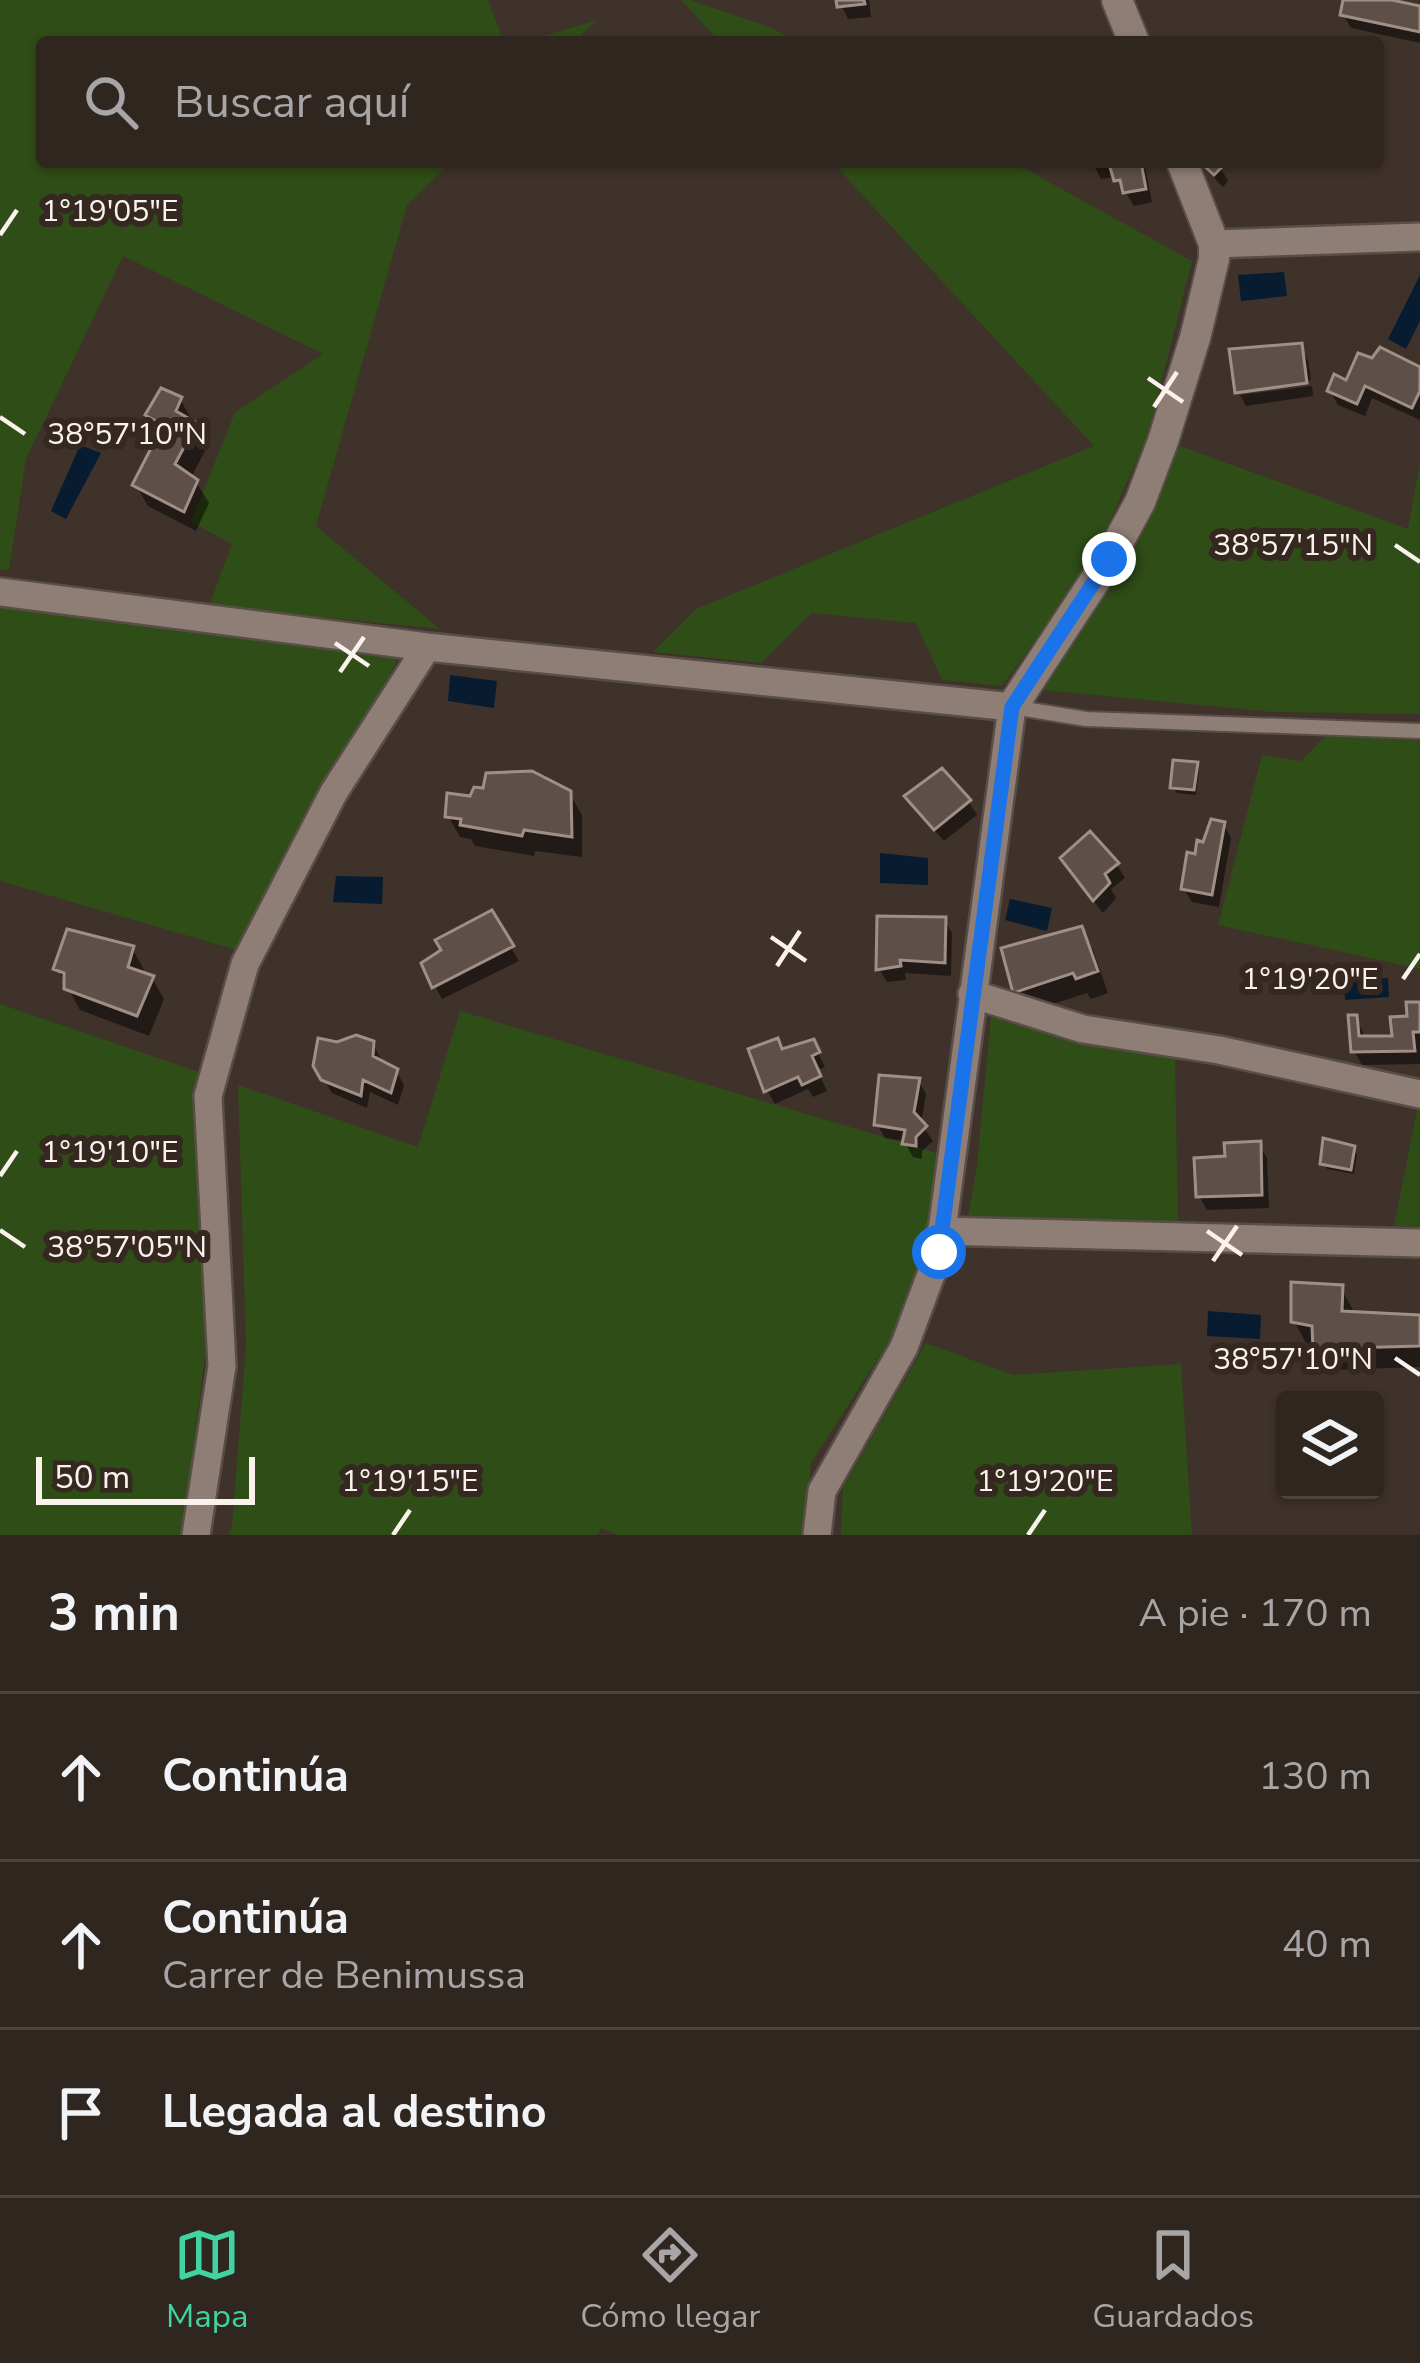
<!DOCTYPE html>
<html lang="es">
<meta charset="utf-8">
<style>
:root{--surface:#2f2620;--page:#3b322d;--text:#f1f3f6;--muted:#a7a5a5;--line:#4a433e;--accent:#40d4a2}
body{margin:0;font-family:"Nunito Sans",sans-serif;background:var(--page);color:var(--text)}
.controls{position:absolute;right:36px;bottom:36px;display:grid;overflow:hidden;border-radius:12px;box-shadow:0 3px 9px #0004}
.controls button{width:108px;height:108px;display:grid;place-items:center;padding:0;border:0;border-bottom:3px solid var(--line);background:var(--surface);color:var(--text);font:60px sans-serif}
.scale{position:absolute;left:36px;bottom:30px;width:219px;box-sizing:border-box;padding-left:12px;border:6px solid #fbf2ee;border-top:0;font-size:33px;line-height:42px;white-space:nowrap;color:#fbf2ee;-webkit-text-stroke:9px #352821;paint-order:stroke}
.stop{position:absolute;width:36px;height:36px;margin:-27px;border:9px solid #1a73e8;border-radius:50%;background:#fff}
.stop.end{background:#1a73e8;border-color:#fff;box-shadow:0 3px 12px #0008}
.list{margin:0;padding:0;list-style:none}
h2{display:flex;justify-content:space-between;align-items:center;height:156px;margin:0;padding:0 48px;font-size:51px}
h2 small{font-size:39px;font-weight:400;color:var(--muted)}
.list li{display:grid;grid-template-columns:78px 1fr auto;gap:36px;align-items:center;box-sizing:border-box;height:168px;padding:0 48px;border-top:3px solid var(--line)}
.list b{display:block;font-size:45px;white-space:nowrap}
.list p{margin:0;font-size:39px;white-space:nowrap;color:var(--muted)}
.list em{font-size:39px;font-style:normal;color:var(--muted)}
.icon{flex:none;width:66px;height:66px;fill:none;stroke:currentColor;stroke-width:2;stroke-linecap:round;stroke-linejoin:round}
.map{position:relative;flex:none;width:1420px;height:1535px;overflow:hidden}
.search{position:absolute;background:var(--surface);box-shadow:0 3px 9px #0004;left:36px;right:36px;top:36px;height:132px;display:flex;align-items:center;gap:30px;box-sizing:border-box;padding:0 42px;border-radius:12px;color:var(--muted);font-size:45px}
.sheet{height:660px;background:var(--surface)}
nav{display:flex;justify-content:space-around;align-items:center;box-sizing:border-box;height:168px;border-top:3px solid var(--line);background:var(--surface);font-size:33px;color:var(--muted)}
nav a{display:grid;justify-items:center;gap:6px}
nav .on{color:var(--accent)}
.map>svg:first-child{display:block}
.green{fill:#2f4d16}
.water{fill:#071c30}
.shadow{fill:#0007}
.building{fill:#5e5048;stroke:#a08f87;stroke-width:3}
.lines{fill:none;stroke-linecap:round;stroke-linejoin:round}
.service-casing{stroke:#594d48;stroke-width:18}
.minor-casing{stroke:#594d48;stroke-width:32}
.tertiary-casing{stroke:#594d48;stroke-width:34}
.service{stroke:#8e7e76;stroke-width:14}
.minor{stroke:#8e7e76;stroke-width:27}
.tertiary{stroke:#8e7e76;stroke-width:30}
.route{stroke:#1a73e8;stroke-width:15}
.ticks{fill:none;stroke:#fbf2ee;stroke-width:4.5}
.ticks-label{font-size:30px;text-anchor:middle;fill:#fbf2ee;stroke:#352821;stroke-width:12;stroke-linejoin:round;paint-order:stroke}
</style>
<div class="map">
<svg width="1420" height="1535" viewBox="0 0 1420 1535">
<rect width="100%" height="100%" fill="#3f322a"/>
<path class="green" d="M0,0h488l16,42h-462v120h409l-44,43 -91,321 124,103 -231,-23 23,-62 -41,-22 44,-110 88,-58 -200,-98 -97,203 -17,111 -9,-1z
M681,0h9l82,28 25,14h-77z
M597,20l-23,22h-50z
M832,162h181l179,99 -44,174 -59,133 -87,118 -60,-6 -26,-57 -105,-10 -50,50 -108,-11 43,-43 398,-163z
M1180,446l228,83 12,-66v251l-147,-2 -230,-22z
M0,602l403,48 -163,301 -240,-70z
M1329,733l91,8v228l-202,-44 44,-170 39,6z
M0,1004l199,68 6,283 -22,180h-183z
M460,1011l481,143 -18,108 -29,72 -83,129 -5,72h-190l-14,-7 -5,7h-368l3,-9 14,-180 -8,-261 180,62z
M991,1017l184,40 3,171 -211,-6 10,-57z
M1418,1105l2,1v121l-26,-1z
M926,1343l87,32 168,-11 11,171h-351l2,-48z"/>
<path class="water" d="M1284,272l3,24 -46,5 -3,-26z
M1420,275v46l-14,28 -18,-10z
M80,445l21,8 -35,66 -15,-8z
M450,675l47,6 -3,27 -46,-7z
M880,853l48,5v27l-48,-2z
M336,876l47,1 -1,27 -49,-2z
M1010,899l42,9 -5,23 -42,-11z
M1388,978l1,19 -44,3 -1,-19z
M1208,1311l53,4 -1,24 -53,-3z"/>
<path class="shadow" d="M839,0h30l2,17 -23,2z
M1346,0h32l42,9v34l-69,-15 -8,-14z
M1092,162h52l8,40 -18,4 -18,-29 -15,2z
M1199,162h27l-6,5 8,14 -5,6z
M1300,346l8,14 3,20 -72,9v5l-6,-42z
M1420,370v50l-48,-22 -7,18 -27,-11 -8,-14 18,-8z
M1312,386l1,10 -67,10 -6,-11z
M180,399l27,48 -16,31 5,4 13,21 -13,28 -48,-25 -12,-21 25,-50 -12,-20z
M1196,764l3,6 -3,25 -19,-2 -4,-5z
M942,772l27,30 8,13 -33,26 -28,-31 -8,-13z
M569,793l13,22v42l-47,-6 -1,5 -59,-10 -4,-7 -11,-2 -12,-21 23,-16z
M1224,825l7,13 -12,69 -27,-5 -8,-13 13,-32z
M1090,836l27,29 8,13 -14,11 5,9 -13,15 -32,-41z
M491,914l28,47 -77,38 -7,-13 10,-36z
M944,920l8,13 -1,43 -46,-3 1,7 -19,2 -8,-13z
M1080,929l13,21 15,43 -17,6 -4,-6 -59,19 -12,-20z
M132,948l12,22 -1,5 9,3 12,21 -15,37 -69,-26 -23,-42z
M1420,1005v59l-58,1 -8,-14 1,-33 8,14 1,7h31z
M813,1042l12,25 -8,3 10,21 -14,6 -5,-8 -33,15 -8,-14 16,-38z
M372,1043l8,14 -1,6 17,8 8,14 -6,20 -28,-13 -3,16 -35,-15 -16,-28z
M918,1081l8,13 -5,30 12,17 -11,10v8l-9,-2 -9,-16 -19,-3 -8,-14z
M1259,1144l8,14 2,50 -62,2 -8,-14 29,-37z
M1353,1148l4,6 -3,20 -27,-5 -3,-6z
M1341,1288l12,22v4l67,4v49l-92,3 -12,-25 -10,-2 -12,-22z"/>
<path class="building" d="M836,0h28l1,4 -28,3z
M1343,0h49l28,6v26l-80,-17z
M1089,162h52l5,27 -23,4 -3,-13 -6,1 -5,-17 -19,2z
M1200,162h19l4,4 -9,9z
M1302,343l5,40 -72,10 -6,-44z
M1380,347l40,20v24l-8,17 -47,-22 -8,18 -30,-13 7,-17 12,6 12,-27 14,5z
M161,388l21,9 -6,14 21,12 -22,41 23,16 -14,32 -52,-27 31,-60 -18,-10z
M1173,760l25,2 -4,28 -24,-2z
M942,768l29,32 -37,30 -30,-34z
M532,771l39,20 1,46 -48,-7 -2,6 -62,-11 1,-6 -16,-2 2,-24 23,3 4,-9 9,1 3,-15z
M1211,819l14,3 -13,73 -31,-6 6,-37 8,2 2,-14 6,2z
M1090,831l29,32 -14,11 5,9 -17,18 -33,-43z
M492,910l22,36 -82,42 -11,-25 20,-13 -6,-10z
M877,916l69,1 -1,46 -45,-3 1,6 -25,4z
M1082,926l16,45 -22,8 -3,-6 -60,20 -12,-45z
M67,929l67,17 -6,21 26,9 -17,40 -73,-27v-16l-11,-4z
M1406,1002h14v30h-7l2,19 -64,1 -3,-37h9l2,21h33l-2,-19 17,-1z
M356,1035l18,6 -1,15 25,13 -7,24 -28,-13 -2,16 -40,-16 -8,-14 5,-28 19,4z
M778,1038l4,11 32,-10 6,13 -8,4 9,20 -19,9 -4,-8 -34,15 -16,-43z
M879,1075l41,3 -6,34 13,14 -11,11v9l-14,-2 3,-14 -31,-5z
M1323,1138l32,8 -4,24 -31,-6z
M1261,1141l1,54 -66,2 -2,-39 31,-2 -1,-13z
M1291,1282l52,3 -1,26 78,4v31l-107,3 -1,-23 -21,-4z"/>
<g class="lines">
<g class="service-casing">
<path id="service" d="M1012,707l74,12 334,12"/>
</g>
<g class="minor-casing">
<path id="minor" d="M1214,244l206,-7
M0,592l427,55 585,60 -73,546 -35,94 -82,144 -5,44
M972,994l111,35 136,21 201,44
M941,1231l479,12
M196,1535l26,-169 -14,-270 37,-132 89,-172 93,-145"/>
</g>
<g class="tertiary-casing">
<path id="tertiary" d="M1117,0l17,42
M1012,707l97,-148 31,-57 23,-61 32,-103 19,-79v-15l-32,-82"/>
</g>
<use href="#service" class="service"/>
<use href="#minor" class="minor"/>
<use href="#tertiary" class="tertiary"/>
</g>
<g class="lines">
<path class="route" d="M939,1252l73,-545 97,-148"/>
</g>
<path class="ticks" d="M0,235l17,-25M1148,378l35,24M1154,407l23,-35M0,417l25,17M1395,545l25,17M335,643l34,23M340,672l24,-35M771,937l35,24M777,966l23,-35M1403,979l17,-25M0,1176l17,-25M0,1230l25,17M1207,1231l35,24M1213,1261l24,-35M1395,1358l25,17M393,1535l17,-25M1028,1535l17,-25"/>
<g class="ticks-label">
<text x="110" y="221">1°19'05"E</text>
<text x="127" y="444">38°57'10"N</text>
<text x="1293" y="555">38°57'15"N</text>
<text x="1310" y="989">1°19'20"E</text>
<text x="110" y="1162">1°19'10"E</text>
<text x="127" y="1257">38°57'05"N</text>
<text x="1293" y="1369">38°57'10"N</text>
<text x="410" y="1491">1°19'15"E</text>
<text x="1045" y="1491">1°19'20"E</text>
</g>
</svg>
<div class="controls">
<button><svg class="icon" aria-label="layers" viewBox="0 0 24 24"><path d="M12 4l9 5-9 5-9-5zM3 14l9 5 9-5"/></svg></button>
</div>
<div class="scale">50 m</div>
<div class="stop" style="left:939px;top:1252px"></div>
<div class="stop end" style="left:1109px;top:559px"></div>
<div class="search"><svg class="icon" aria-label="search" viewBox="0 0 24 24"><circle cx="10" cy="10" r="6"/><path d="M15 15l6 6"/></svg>Buscar aquí</div>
</div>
<section class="sheet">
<h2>3 min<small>A pie · 170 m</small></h2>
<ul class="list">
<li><svg class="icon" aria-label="ahead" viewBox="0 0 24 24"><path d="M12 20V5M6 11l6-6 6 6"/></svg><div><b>Continúa</b></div><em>130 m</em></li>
<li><svg class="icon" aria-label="ahead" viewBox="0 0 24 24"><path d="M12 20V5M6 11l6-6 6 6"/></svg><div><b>Continúa</b><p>Carrer de Benimussa</p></div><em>40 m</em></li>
<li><svg class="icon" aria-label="arrive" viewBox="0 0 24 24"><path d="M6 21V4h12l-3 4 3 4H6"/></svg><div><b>Llegada al destino</b></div></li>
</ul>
</section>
<nav>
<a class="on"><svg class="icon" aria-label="map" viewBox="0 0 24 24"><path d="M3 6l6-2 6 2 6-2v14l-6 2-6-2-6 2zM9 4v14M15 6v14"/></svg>Mapa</a>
<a><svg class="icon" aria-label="directions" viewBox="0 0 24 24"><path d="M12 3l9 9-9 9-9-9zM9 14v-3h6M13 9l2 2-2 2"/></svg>Cómo llegar</a>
<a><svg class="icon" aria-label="saved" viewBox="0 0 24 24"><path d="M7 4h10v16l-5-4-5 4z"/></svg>Guardados</a>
</nav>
